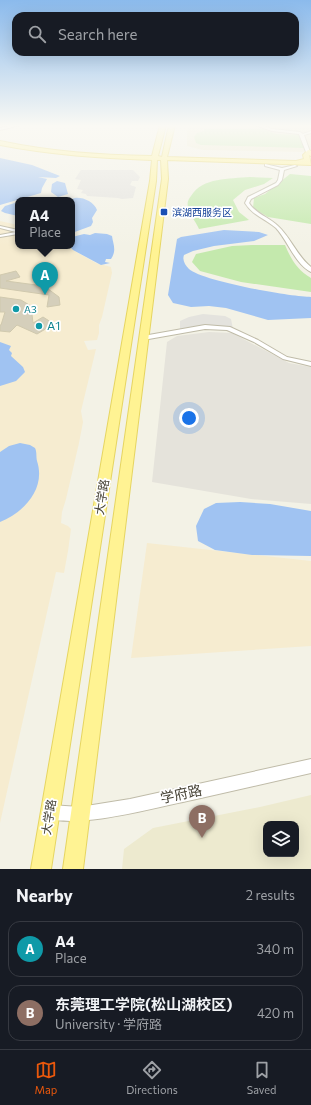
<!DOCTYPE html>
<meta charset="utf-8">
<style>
:root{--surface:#171b24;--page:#20242c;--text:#f1f3f6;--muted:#9ea1a6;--line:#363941;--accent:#ea580c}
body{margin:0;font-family:Commissioner,"Noto Sans SC",sans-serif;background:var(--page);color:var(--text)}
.controls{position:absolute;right:12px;bottom:12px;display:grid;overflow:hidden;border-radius:8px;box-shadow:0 4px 16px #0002}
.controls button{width:36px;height:36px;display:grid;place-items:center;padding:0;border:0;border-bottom:1px solid var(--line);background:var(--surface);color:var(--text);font:20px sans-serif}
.you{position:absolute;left:189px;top:418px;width:14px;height:14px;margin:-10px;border:3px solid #fff;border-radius:50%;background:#1a73e8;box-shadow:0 0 0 6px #1a73e833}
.badge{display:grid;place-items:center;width:26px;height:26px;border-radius:50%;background:var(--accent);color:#fff;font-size:13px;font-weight:700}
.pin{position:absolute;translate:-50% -33px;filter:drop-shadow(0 1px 2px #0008)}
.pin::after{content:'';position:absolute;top:21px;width:14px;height:12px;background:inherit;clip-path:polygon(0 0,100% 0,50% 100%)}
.popup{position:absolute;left:15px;top:197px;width:60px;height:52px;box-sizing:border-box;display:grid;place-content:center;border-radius:8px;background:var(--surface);filter:drop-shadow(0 1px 3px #0005);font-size:13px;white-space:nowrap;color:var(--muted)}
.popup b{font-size:15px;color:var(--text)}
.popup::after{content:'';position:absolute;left:50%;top:100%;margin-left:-8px;border:8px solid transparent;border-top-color:var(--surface)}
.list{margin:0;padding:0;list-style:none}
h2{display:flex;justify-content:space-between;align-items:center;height:52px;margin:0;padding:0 16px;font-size:17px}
h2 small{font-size:13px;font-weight:400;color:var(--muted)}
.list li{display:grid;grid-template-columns:26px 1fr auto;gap:12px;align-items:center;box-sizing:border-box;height:56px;margin:0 8px 8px;padding:0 8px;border:1px solid var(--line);border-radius:12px}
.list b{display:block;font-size:15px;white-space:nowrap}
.list p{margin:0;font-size:13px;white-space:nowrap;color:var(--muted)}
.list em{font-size:13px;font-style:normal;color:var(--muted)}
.icon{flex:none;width:22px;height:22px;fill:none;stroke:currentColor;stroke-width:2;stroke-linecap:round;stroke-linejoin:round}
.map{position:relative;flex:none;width:311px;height:869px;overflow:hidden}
.search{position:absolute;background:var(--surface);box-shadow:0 4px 16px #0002;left:12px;right:12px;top:12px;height:44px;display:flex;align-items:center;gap:10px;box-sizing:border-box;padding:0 14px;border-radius:12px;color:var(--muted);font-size:15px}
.sheet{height:180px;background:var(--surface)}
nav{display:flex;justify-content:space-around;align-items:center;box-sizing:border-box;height:56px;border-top:1px solid var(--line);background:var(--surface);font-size:11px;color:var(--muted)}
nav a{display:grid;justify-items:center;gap:2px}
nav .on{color:var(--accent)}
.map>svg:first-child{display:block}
.commercial{fill:#f6ecd0}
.industrial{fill:#e5e3db}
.education{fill:#edeacf;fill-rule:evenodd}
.green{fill:#c4e9ad}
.parking{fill:#e4e3de}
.water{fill:#a0c3f2}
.building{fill:#d5cfbb;stroke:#d0c9ae}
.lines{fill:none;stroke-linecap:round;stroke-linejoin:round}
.minor-casing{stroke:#bfbba8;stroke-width:2}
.tertiary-casing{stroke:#bfbba8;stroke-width:2}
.primary-casing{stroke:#e6d561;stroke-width:2}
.minor{fill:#fff;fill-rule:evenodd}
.tertiary{fill:#fff;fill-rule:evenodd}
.primary{fill:#fff393;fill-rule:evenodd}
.transit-dot{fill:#1a4fb4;stroke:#fff;stroke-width:1.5}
.culture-dot{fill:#0f9aa8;stroke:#fff;stroke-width:1.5}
.labels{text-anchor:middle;stroke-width:3.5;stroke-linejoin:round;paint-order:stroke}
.far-transit-label{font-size:10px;fill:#164399;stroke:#fff;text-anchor:start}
.far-culture-label{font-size:10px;fill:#0d838f;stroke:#fff;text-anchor:start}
.culture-label{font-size:12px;fill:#0d838f;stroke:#fff;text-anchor:start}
.street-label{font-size:12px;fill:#464235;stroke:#fff}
.near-street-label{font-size:14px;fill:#464235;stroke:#fff}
</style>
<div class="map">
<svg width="311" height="869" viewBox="0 0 311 869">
<rect width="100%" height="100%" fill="#f3f2e6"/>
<path class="commercial" d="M0,221l18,4v21h51l4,4 23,13 15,4 1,6 -10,44 -3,8v8l-2,7 -13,1 4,9 8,-1 -15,62 2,11 -4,21 -13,56 -4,13 -1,11 7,3 3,3 -3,22 -4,22 -8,-1 -56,251z
M147,543l164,18v85l-180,12z"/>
<path class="industrial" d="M209,332l23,1 57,30 22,4v137l-60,-5 -99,-17 15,-140 10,-6z"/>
<path class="education" d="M189,125h122v27l-108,-2 -16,-4v-14z
M311,795v74h-189l2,-20 29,-21 107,-21zM266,824h30v30h-30z"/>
<path class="green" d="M204,129h60l12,5 27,1 2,13 -104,-3 -5,-2 -2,-6 3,-4 7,-2z
M290,174l21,2v48l-43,-7 -15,-9 1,-10 11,-4z
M250,177l23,1 -9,6 -19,6 -12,10 6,12 10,8 -50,9c-3,-7 -10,-15 -11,-22 -1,-5 0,-7 3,-11 12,-19 38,-17 59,-19z
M252,245h33c6,14 12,25 26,33v14l-70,-10 -41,-11 -8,-9 4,-8 36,-8z"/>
<path class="parking" d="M81,170h52l7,7 -2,4h-6l-2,4 6,2 -3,11 -11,1 -4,-1 -31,-2 -1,-2 -5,-1 2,-3 -6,-1 4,-9 -6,-1z
M203,314l22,2 6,3 2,10 -19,-4 -34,5v-9l9,-4z"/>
<path class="water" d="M0,158l32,7 28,11 -4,2 -18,-1 9,2 -5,9 -1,5 -41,12z
M57,181l8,2 3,11 -10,3 -7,-5 1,-8z
M75,198c8,-1 19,4 22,12l-5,8 1,4 -2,4 -19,7v-33h-4z
M18,202v14l-13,-3 -4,-2 4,-5z
M224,230l35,2 9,3 -14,6 -40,5 -21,5 -9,4c-2,5 1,10 5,14 13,12 102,28 122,28v21l-43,2 -42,-12 -17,-2 -18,1 -18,-4 -5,-8 9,-56 4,-2z
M95,233l12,1 5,2c1,8 5,14 -1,23h-5l-1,3 5,1 -9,2 -28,-15 -4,-4h3v-9l12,-3 6,1z
M0,342l11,4 -2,4 3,3 -1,3 12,11 2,5 -9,9 -16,5z
M20,443l10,2 5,3c2,4 1,8 2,13 9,27 -12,51 -37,61v-70l9,-6z
M240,502l30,2 41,7v45l-59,-1 -37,-5 -17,-9 -2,-15 8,-17 12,-6z"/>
<path class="building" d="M16,271l4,6 -14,4 38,5 15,11 1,8 -13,2 2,-12 -49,-7v-13z
M0,297l21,3 10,6 2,17 10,-6 11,7 -17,10 -20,-9 -7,7 -10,-1v-6h1l4,-13h-5z"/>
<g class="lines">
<g class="minor-casing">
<path id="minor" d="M13,125h7l-20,5v-2z
M255,125h6l11,4 28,3 3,2 8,-3v2l-7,2 6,17 -2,1 -2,-1 -7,-18 -27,-3z
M265,164l17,4 13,-3 2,1 -13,4 -2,10 -4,5 -27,14 -2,4c7,11 20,14 29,23 13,12 19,30 33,41v5c-16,-8 -23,-31 -35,-44 -10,-9 -23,-12 -31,-25l3,-6 28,-14 2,-3 2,-10 -15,-4z
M0,226l18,4v4l-18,3v-2l16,-3 -16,-4z
M205,325l25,2 28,13 29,17 24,5v4l-28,-7 -29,-17 -27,-12 -22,-1 -62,11 -3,-2 3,-2z"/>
</g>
<g class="tertiary-casing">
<path id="tertiary" d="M311,759v14c-40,9 -79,18 -119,27 -35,7 -116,30 -147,17l-2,-5 2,-5 5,-2 30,2 50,-8z"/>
</g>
<g class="primary-casing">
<path id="primary" d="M160,125h6l-8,31 4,1 7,-32h6l-8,32 129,4 8,-2 -1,-4 5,-5 3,1v5l-2,-1 2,10 -144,-5 1,19 -85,690h-20l99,-690 -1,-19h-4l-1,21 -105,688h-20l119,-688 2,-21c-53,-2 -100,-5 -152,-15v-4c52,11 99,14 152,15z"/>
</g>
<use href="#minor" class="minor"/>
<use href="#tertiary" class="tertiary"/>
<use href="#primary" class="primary"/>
</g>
<linearGradient id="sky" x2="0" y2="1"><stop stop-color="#8bbaec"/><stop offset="0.51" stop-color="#faf9f4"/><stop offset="1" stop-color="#faf9f4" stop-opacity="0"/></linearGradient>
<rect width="311" height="247" fill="url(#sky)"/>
<rect class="transit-dot" x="160" y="208" width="8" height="8" rx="2"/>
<g class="culture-dot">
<circle cx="16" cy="309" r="4"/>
<circle cx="39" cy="326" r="4"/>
</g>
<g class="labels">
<g class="far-transit-label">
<text x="172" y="216">滨湖西服务区</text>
</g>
<g class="far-culture-label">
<text x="24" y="313">A3</text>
</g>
<g class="culture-label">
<text x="47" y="330">A1</text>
</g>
<g class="street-label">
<text transform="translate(102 497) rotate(-81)" y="4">大学路</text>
<text transform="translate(49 817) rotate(-81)" y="4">大学路</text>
</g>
<g class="near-street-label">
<text transform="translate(181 794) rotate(-12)" y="5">学府路</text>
</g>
</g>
</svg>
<div class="controls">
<button><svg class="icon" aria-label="layers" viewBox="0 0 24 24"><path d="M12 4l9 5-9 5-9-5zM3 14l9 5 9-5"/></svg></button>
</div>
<div class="you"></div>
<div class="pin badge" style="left:45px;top:295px;background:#0f9aa8">A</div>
<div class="popup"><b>A4</b>Place</div>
<div class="pin badge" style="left:202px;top:838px;background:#8d6e63">B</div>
<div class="search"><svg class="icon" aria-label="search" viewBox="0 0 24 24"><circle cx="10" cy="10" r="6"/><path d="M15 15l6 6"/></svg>Search here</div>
</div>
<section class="sheet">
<h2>Nearby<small>2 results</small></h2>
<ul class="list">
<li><span class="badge" style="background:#0f9aa8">A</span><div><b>A4</b><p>Place</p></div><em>340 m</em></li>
<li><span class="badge" style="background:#8d6e63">B</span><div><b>东莞理工学院(松山湖校区)</b><p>University · 学府路</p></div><em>420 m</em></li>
</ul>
</section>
<nav>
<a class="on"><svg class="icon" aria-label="map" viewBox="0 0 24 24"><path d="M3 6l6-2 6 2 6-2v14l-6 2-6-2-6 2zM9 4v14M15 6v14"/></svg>Map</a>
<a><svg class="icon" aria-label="directions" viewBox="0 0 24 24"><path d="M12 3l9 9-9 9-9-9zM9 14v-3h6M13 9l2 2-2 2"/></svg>Directions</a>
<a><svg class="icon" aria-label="saved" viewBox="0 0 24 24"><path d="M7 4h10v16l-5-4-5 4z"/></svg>Saved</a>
</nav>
